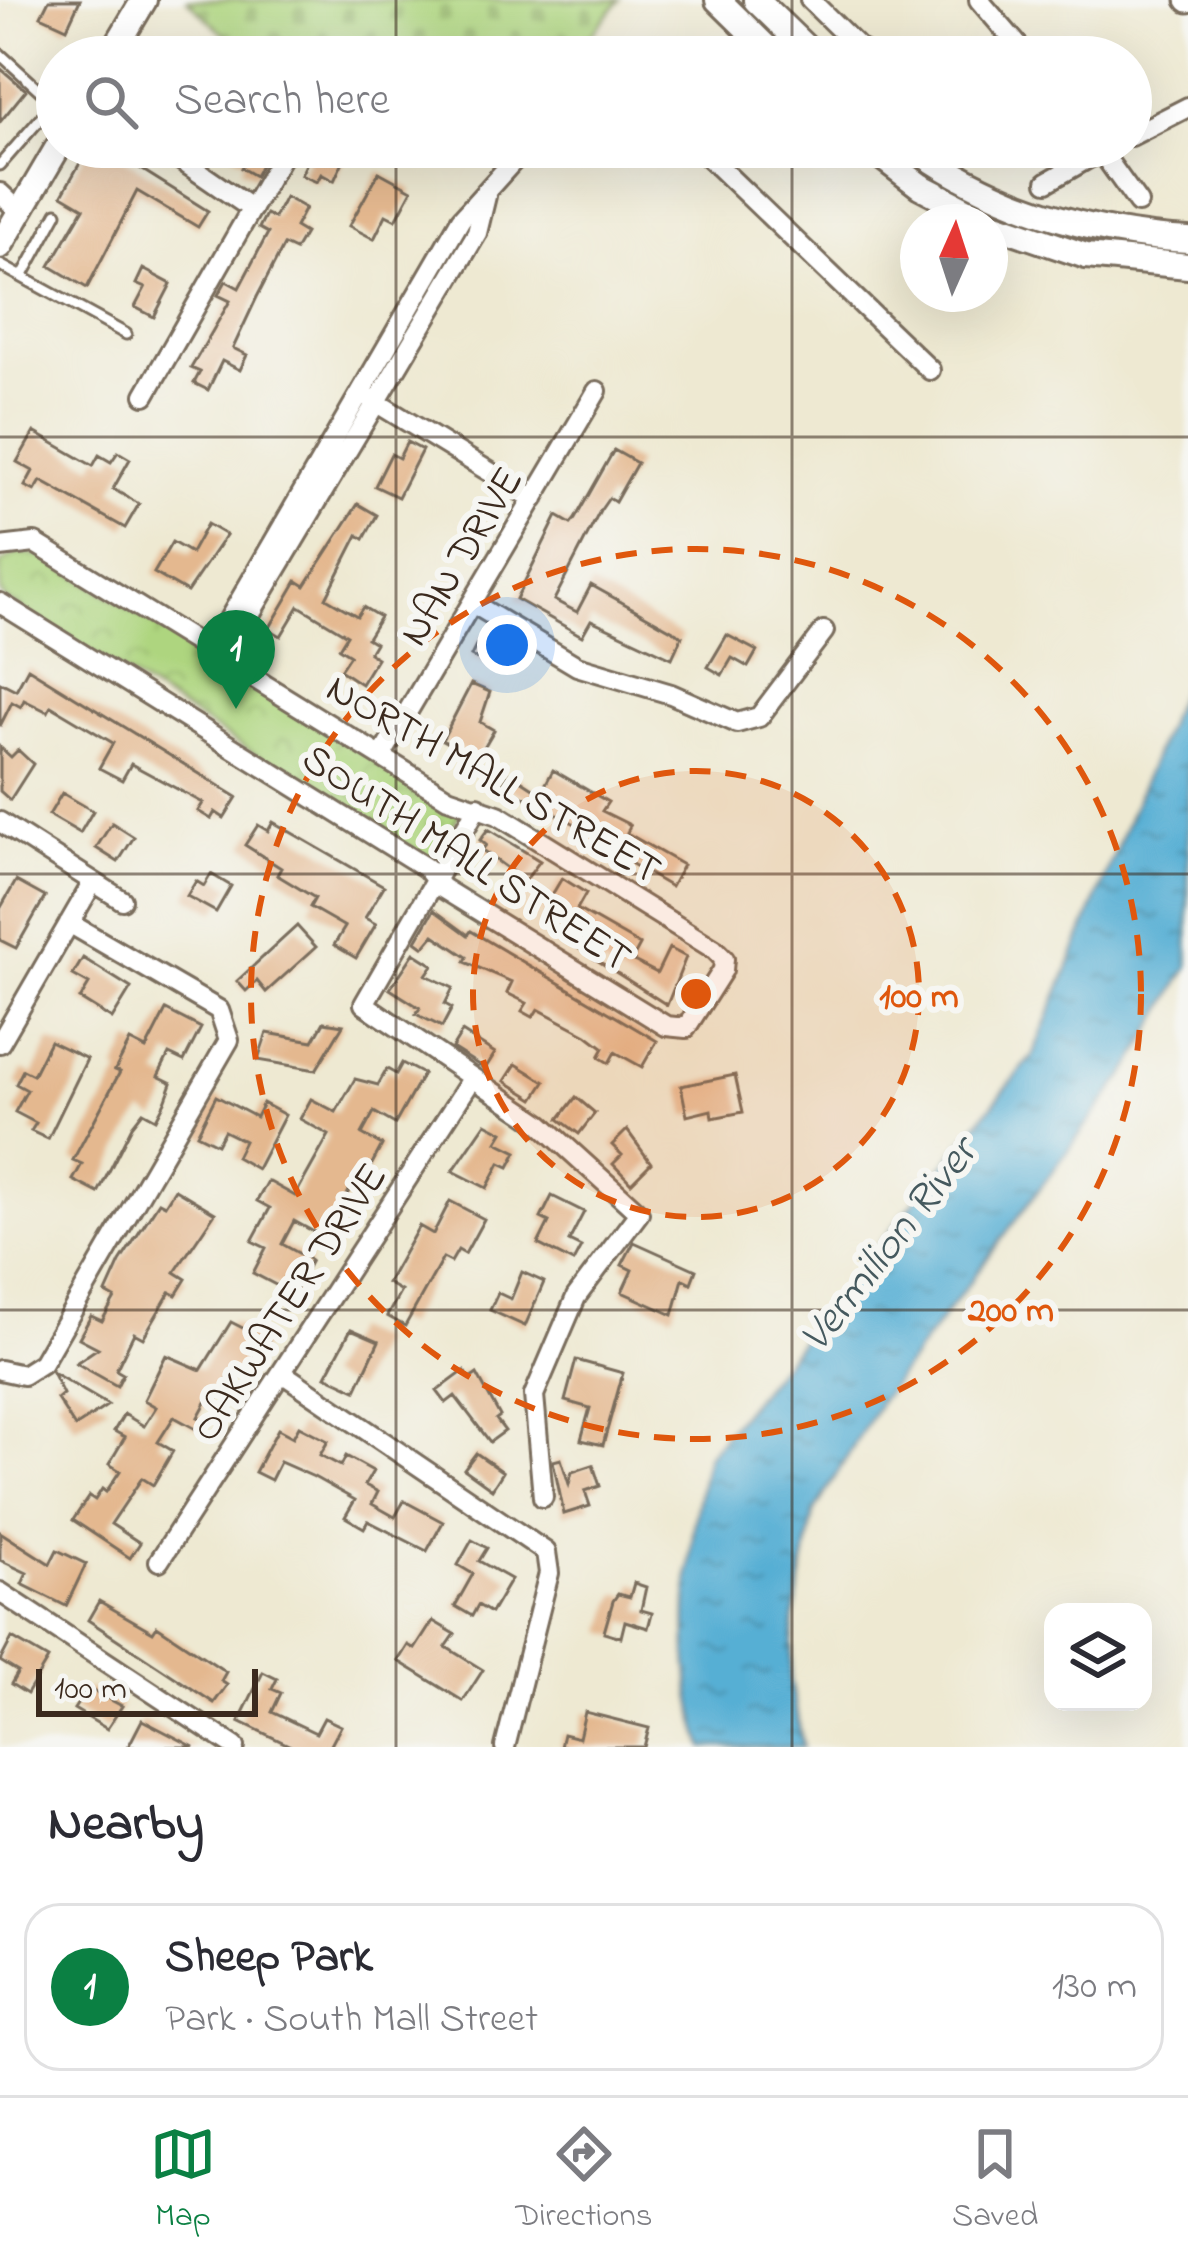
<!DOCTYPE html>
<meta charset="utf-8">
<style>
:root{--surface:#fff;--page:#f7f7f7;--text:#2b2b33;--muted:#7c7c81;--line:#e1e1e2;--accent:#0b8043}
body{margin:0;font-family:"Indie Flower",sans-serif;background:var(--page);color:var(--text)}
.controls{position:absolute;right:36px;bottom:36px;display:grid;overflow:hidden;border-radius:24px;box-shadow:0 12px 48px #0002}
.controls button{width:108px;height:108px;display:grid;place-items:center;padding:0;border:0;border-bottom:3px solid var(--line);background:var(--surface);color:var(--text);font:60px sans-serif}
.compass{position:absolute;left:900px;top:204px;width:108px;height:108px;border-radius:50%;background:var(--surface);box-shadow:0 12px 48px #0002;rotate:3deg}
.scale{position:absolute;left:36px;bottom:30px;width:222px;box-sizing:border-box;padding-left:12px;border:6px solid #3b2a1e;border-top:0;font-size:33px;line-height:42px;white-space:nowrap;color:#3b2a1e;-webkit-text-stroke:9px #f6f6f2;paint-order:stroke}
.you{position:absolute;left:507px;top:645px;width:42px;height:42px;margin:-30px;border:9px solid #fff;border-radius:50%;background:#1a73e8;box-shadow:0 0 0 18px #1a73e833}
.badge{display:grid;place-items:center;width:78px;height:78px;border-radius:50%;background:var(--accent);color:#fff;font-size:39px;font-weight:700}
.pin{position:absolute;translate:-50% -99px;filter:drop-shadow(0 3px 6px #0008)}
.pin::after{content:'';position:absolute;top:63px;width:42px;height:36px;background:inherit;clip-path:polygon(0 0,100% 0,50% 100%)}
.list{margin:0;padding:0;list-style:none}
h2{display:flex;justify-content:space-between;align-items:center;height:156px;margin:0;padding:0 48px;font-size:51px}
h2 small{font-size:39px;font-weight:400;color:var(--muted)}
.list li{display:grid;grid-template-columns:78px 1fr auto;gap:36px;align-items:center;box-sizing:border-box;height:168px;margin:0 24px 24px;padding:0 24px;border:3px solid var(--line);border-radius:36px}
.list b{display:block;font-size:45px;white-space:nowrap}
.list p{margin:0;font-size:39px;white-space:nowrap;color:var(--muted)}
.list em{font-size:39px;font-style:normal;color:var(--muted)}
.icon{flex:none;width:66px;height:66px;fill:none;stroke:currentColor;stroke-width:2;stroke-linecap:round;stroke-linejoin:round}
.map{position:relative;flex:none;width:1188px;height:1747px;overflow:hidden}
.search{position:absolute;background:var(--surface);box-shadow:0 12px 48px #0002;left:36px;right:36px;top:36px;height:132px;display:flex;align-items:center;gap:30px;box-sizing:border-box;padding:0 42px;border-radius:66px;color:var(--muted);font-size:45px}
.sheet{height:348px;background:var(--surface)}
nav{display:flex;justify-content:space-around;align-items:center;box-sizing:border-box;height:168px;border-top:3px solid var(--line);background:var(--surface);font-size:33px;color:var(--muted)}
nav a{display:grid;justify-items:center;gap:6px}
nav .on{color:var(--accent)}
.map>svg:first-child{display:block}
.cemetery{fill:url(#cemetery-stones);stroke:#74804e;stroke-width:3}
.park{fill:url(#park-crowns);stroke:#74804e;stroke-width:3}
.water{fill:url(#water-ripples);stroke:#496c79;stroke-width:3}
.building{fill:#e4b88f}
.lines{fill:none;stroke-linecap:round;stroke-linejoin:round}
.service-casing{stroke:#7a6d5d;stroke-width:15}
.minor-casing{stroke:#7a6d5d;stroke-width:24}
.tertiary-casing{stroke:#7a6d5d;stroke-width:27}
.secondary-casing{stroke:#7a6d5d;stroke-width:30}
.service{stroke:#fff;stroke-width:9}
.minor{stroke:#fff;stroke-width:18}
.tertiary{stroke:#fff;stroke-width:21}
.secondary{stroke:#fff;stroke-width:24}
.grid{fill:none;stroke:#3b2a1e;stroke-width:3;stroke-opacity:0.55}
.ring{fill:none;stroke:#df570d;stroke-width:6;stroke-dasharray:21 15}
.labels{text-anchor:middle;stroke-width:12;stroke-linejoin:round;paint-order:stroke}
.street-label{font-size:42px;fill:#3b2a1e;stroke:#f6f6f2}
.water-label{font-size:45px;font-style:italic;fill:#45595e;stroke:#f6f6f2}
.centre{fill:#df570d;stroke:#f6f6f2;stroke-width:6}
.ring-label{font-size:36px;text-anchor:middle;font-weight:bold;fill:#df570d;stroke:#f6f6f2;stroke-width:12;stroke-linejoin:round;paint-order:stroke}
</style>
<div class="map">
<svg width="1188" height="1747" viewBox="0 0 1188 1747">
<defs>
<pattern id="cemetery-stones" width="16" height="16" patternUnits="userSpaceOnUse" patternTransform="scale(3)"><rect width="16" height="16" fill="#aed57f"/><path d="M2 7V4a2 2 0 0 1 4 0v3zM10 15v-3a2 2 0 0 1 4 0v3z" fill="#97b76d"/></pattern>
<pattern id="park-crowns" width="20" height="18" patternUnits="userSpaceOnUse" patternTransform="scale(3)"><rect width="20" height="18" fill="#aed57f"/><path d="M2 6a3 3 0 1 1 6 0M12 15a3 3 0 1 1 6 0" fill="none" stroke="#97b76d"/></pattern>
<pattern id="water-ripples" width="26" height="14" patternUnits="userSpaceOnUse" patternTransform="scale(3)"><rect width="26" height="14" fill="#57afd4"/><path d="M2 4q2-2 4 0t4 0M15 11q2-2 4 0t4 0" fill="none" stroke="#498fab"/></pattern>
</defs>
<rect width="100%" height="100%" fill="#f6f6f2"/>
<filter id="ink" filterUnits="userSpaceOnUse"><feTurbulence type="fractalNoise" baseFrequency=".00833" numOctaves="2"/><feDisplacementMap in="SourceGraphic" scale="24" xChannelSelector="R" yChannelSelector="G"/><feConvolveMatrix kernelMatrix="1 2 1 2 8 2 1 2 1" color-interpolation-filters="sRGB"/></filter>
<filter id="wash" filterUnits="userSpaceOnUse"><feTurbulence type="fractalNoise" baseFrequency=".004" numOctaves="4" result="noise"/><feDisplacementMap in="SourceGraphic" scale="48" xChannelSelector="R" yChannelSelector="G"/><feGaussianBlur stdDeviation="2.7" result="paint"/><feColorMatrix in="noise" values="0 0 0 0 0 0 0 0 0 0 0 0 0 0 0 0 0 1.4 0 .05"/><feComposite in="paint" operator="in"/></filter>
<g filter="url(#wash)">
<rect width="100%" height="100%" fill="#eee9d2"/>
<path class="cemetery" d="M187,0h433l-47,57h-324z"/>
<path class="park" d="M20,552l26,5 415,255 -30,51 -425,-263 -6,-8v-28z"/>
<path class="water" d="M1188,672v295l-58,101 -249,332 -67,112 -20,105 -4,61 13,69h-99c-30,-83 -16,-206 3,-291l326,-401z"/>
<g id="blocks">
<path class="building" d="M49,0h31l-13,28 -26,-12z
M0,68l26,22 -26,32z
M89,147h17l102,64 -10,16 -61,-36 -50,97 -37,-22 34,-58 -22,-13z
M221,147h50l-16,29 -14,-8 4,-7z
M314,147l32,8 -12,26 -13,-7 -4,8 -16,-7z
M379,172l33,18 -16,30 -10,-5 -12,24 -25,-13z
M285,197l20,11 -10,19 10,6 -10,17 -11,-5 -27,52 -24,51 14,7 -7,15 -18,-9 -14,29 -14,-7 6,-11 -9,-4 39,-67 -12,-6 8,-14 13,7 29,-55 -9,-5 7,-14 8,4z
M143,269l28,15 -17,33 -19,-10 10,-19 -9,-4z
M34,432l59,34 6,-11 12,7 7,-10 12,7 -17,30 26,15 -14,24 -84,-47 -6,10 -10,-5 8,-15 -16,-9z
M407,442l15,8 -24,47 -23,-11 16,-32 8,4z
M614,450l23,13 -22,39 -6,-4 -9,13 -46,89 23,12 14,-27 91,51 -10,22 -81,-38 -9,16 -66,-37 41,-83 14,8 4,-5z
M358,504l19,11 -13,24 -6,-4 -32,63 31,18 6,-9 17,10 -13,21 8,5 -6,10 8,5 -16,26 -21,-14 10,-15 -11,-7 8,-13 -48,-29 -18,30 -12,-7 28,-48 8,5z
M207,524l19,11 -39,57 -33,-19 18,-31 19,11z
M727,635l30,16 -9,16 -16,-9 -10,17 -14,-8z
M481,636l21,11 -6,22 -25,-13z
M28,668l209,129 -13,21 -9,-6 -4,7 -13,-8 5,-8 -72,-39 -9,16 -23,-12 14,-25 -62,-37 -3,6 -24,-12 -3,7 -9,-5 -12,24v-44l16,8z
M471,684l19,8 -10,30 14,8 -17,29 -35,-19z
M0,747l11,10 7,-7 15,14 -23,36 -10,-9z
M553,770l55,32 -6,9 28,14 -3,8 56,32 -12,22 -49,-29 4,-7 -124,-66 8,-12 31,20z
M62,793l31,18 -13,22 -31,-18z
M273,822l111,64 -19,32 11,6 -20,34 -22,-13 11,-18 -35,-20 5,-9 -38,-23 4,-7 -36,-23 13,-20 10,6z
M112,823l22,14 -16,25 -22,-14z
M488,829l52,32 -15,20 -43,-31 4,-5 -6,-5z
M211,874l20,12 -15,26 -29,-16 9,-15 8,5z
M562,878l24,15 -9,16 63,36 -8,15 25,13 12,-25 17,9 -19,48 -89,-57 8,-13 -43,-25z
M16,881l29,16 -29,51 -16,-8v-31z
M434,910l34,25 3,-4 186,110 -15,26 -27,-15 -6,11 -10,-6 5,-9 -17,-13 -49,-26 -5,8 -11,-6 5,-8 -20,-10 5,-11 -47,-20 2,-5 -33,-22 -10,12 -8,-6z
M297,926l19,21 -50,45 -9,-11 -11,10 -9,-10z
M414,953l19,12 -7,10 27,13 -8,16 7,4 -10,19 -26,-13 4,-6 -30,-19z
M83,958l48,30 -19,31 -32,-20 9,-15 -16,-9z
M166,1010l35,18 -17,33 -15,-7 -11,22 14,7 -7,19 -9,17 -13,-7 -11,14 -34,67 -25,-13 9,-16 -9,-4 47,-88 -5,-2 15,-29 16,8z
M324,1022l19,3 -27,45 -58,-10 9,-27 46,8z
M462,1032l33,21 -10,16 -33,-21z
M50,1041l37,18 -39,80 -17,-8 5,-8 -21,-11 12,-22 -11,-6 7,-14 10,5z
M402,1063l21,11 -28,50 -21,-12 -12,22 20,11 -17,32 -8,-4 -30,66 -33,-18 -12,23 29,16 -18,34 -40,-21 13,-25 -14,-7 18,-33 -13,-7 11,-20 27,15 34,-61 -29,-16 11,-20 25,13 19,-33 23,6 9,-16 9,5z
M516,1064l29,18 -11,17 -29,-18z
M735,1075l8,37 -31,6 -1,-8 -24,6 -6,-30z
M216,1096l40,21 7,-14 22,12 -28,54 -21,-12 8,-16 -20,-10 -7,13 -20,-10z
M576,1097l19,16 -16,21 -20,-15z
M486,1123l17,9 -6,10 20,10 -8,15 -9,-4 -13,25 -34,-17z
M627,1130l24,33 -20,20 -18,-19 9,-9 -10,-10z
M175,1189l40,24 -40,59 11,7 -10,16 -6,-3 -27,46 -9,-5 -18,37 7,4 -6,12 -41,-23 22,-15 -19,-10 12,-22 11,5 13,-23 -9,-5 14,-31 39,-60 6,3z
M552,1196l32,16 -15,29 12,6 -8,15 -35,-18 11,-22 -8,-4z
M450,1201l34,18 -19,35 -7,-4 -7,12 -8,-4 -38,68 -18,-10 14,-25 -14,-8 32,-57 14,8z
M634,1242l62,28 -5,13 -8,-4 -10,36 -51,-23 10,-22 -10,-5z
M522,1272l22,10 -19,44 -35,-16 8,-17 13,6z
M231,1322l37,19 -28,34 -7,-4 -16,28 -7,-4 -12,22 6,3 -6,10 -24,-13 -16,25 15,9 -20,34 -11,-7 -31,46 29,19 -10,15 -57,-38 16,-24 6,4 7,-11 4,3 14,-21 -11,-7 16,-27 -11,-6 10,-17 20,12 12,-19 -12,-7 22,-45 35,15z
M351,1329l28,12 -23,49 -30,-14z
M576,1360l47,13 -20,72 -22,-5 9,-32 -25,-7z
M464,1371l6,8 7,-5 23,42 -4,3 9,12 -15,11 -35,-46 -9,7 -9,-12z
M52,1372l56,33 -33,22 -18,-28 6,-5z
M299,1426l29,15 -8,14 21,11 5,-10 27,15 -8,14 13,7 -6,12 23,13 9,-16 39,21 -16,29 -59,-30 -4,7 -19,-11 10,-17 -41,-23 -34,-15 -9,18 -16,-8 23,-43 15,8z
M476,1453l27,19 -11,17 -28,-20z
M561,1459l8,25 3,-12 21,-7 7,21 -15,5 5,15 -26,8 -11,-53z
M0,1532l50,32 7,-14 29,14 -20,42 -44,-22 5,-11 -27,-13z
M472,1540l15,8 -8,13 32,18 -20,34 -13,-8 -6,11 -17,-10 18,-32 -15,-9z
M634,1583l12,4 -5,23 11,3 -4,15 -23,-7 -4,16 -17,-5 9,-31 5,-7 12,3z
M99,1601l54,31 4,-6 69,46 -5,9 6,4 -13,18 -126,-83z
M433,1621l22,13 -9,13 37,23 -20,31 -65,-40 10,-16 7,4z
M12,1638l36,21 -21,35 -16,-10 7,-12 -18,-11z
M263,1672l14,7 -5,10 9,4 -9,19 44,21 8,-15 17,8 -11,21h-37l-54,-26z
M88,1688l34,18 -15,23 -33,-20z
M585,1712l64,16 -5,19h-84l3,-13 16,4z
M142,1720l52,27h-66z"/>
</g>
</g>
<g filter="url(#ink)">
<use href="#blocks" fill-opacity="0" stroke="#7a6d5d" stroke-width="3"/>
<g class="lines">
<g class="service-casing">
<path id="service" d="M0,54l57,52
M0,165l54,-62
M0,265l126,69
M22,277l35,-64"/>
</g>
<g class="minor-casing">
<path id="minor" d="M810,0l58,57
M979,0l49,57
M1131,136l57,-29
M162,147l90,62
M698,147l232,223
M1098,147l40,56
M1047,182l61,-35
M0,193l20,19
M145,395l142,-248
M369,398l165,101
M0,547l35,-4 413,255 50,17 216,134 10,10 -1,11 -37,58 -20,-2 -224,-138 -16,-20 -426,-265
M472,603l105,63 94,28 66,29 22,-6 65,-86
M211,650l250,-431 65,-72
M224,658l253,-425 9,-37
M382,755l215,-364
M478,806l-114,198 177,120 98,89 -63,84 -42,98 9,102
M0,822l122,78
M0,1043l93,-161
M0,1370l23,5 19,-12 187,-323 -10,-30 -150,-87
M285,1375l261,177 3,21 -44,174
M159,1561l313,-482
M0,1592l235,155"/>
</g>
<g class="tertiary-casing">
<path id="tertiary" d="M1187,0l1,1"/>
</g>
<g class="secondary-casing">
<path id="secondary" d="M718,0l58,57
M756,0l59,57
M110,57l34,-57
M869,147l51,39 69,36
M912,147c85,59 174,87 276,93
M990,223l96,33 102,10
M0,246l58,-99"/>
</g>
<use href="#service" class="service"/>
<use href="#minor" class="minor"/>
<use href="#tertiary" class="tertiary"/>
<use href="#secondary" class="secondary"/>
</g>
</g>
<path class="grid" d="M396,0v57M792,0v57M396,147v1600M792,147v1600M0,437h1188M0,874h1188M0,1310h1188"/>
<circle cx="696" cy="994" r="223" fill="#df570d" fill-opacity=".12"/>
<g class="ring">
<circle cx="696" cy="994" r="223"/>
<circle cx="696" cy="994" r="445"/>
</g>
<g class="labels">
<g class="street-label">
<text transform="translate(459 555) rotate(-59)" y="15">NAN DRIVE</text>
<text transform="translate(495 777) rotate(30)" y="15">NORTH MALL STREET</text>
<text transform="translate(468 856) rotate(33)" y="15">SOUTH MALL STREET</text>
<text transform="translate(287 1301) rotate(-57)" y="15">OAKWATER DRIVE</text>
</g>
<g class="water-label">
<text transform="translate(886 1243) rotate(-52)" y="16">Vermilion River</text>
</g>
</g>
<circle cx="696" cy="994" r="18" class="centre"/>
<g class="ring-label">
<text x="919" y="1007">100 m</text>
<text x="1011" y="1321">200 m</text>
</g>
</svg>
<div class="controls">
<button><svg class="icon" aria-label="layers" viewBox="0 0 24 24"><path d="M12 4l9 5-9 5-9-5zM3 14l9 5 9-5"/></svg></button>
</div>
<svg class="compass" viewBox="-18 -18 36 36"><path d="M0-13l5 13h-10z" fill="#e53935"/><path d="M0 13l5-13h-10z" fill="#7c7c81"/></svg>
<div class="scale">100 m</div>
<div class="you"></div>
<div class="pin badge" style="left:236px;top:709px">1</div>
<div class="search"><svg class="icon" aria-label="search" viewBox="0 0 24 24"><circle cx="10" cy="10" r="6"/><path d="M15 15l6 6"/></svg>Search here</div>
</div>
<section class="sheet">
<h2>Nearby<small></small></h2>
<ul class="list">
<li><span class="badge">1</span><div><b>Sheep Park</b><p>Park · South Mall Street</p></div><em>130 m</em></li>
</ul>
</section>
<nav>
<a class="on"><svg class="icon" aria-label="map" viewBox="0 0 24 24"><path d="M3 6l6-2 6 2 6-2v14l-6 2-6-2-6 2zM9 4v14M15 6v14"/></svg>Map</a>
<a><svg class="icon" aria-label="directions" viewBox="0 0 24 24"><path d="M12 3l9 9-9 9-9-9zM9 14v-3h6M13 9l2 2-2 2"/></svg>Directions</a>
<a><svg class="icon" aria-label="saved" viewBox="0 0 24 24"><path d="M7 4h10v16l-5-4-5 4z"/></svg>Saved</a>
</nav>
